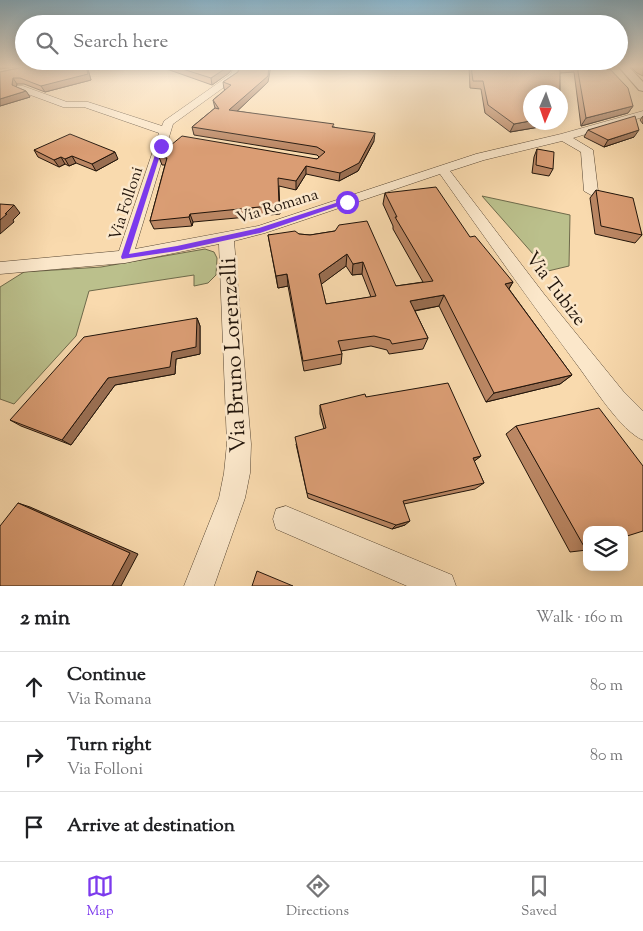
<!DOCTYPE html>
<meta charset="utf-8">
<style>
:root{--surface:#fff;--page:#f6f6f6;--text:#202124;--muted:#757577;--line:#e0e0e0;--accent:#7c3aed}
body{margin:0;font-family:"Sorts Mill Goudy",serif;background:var(--page);color:var(--text)}
.controls{position:absolute;right:15px;bottom:15px;display:grid;overflow:hidden;border-radius:10px;box-shadow:0 2px 12px #0003}
.controls button{width:45px;height:45px;display:grid;place-items:center;padding:0;border:0;border-bottom:1px solid var(--line);background:var(--surface);color:var(--text);font:25px sans-serif}
.compass{position:absolute;left:523px;top:85px;width:45px;height:45px;border-radius:50%;background:var(--surface);box-shadow:0 2px 12px #0003;rotate:182deg}
.stop{position:absolute;width:15px;height:15px;margin:-11px;border:4px solid #7c3aed;border-radius:50%;background:#fff}
.stop.end{background:#7c3aed;border-color:#fff;box-shadow:0 1px 5px #0008}
.list{margin:0;padding:0;list-style:none}
h2{display:flex;justify-content:space-between;align-items:center;height:65px;margin:0;padding:0 20px;font-size:21px}
h2 small{font-size:16px;font-weight:400;color:var(--muted)}
.list li{display:grid;grid-template-columns:32px 1fr auto;gap:15px;align-items:center;box-sizing:border-box;height:70px;padding:0 20px;border-top:1px solid var(--line)}
.list b{display:block;font-size:19px;white-space:nowrap}
.list p{margin:0;font-size:16px;white-space:nowrap;color:var(--muted)}
.list em{font-size:16px;font-style:normal;color:var(--muted)}
.icon{flex:none;width:28px;height:28px;fill:none;stroke:currentColor;stroke-width:2;stroke-linecap:round;stroke-linejoin:round}
.map{position:relative;flex:none;width:643px;height:586px;overflow:hidden}
.search{position:absolute;background:var(--surface);box-shadow:0 2px 12px #0003;left:15px;right:15px;top:15px;height:55px;display:flex;align-items:center;gap:12px;box-sizing:border-box;padding:0 18px;border-radius:28px;color:var(--muted);font-size:19px}
.sheet{height:275px;background:var(--surface)}
nav{display:flex;justify-content:space-around;align-items:center;box-sizing:border-box;height:70px;border-top:1px solid var(--line);background:var(--surface);font-size:14px;color:var(--muted)}
nav a{display:grid;justify-items:center;gap:2px}
nav .on{color:var(--accent)}
.map>svg:first-child{display:block}
.green{fill:#bbc08c;stroke:#6e6a4b}
.lines{fill:none;stroke-linecap:round;stroke-linejoin:round}
.minor-casing{stroke:#574633;stroke-width:1}
.tertiary-casing{stroke:#574633;stroke-width:2}
.minor{fill:#fbe7ca;fill-rule:evenodd}
.tertiary{fill:#fbe7ca;fill-rule:evenodd}
.wall{fill:#bb8764;stroke:#21140a;fill-rule:evenodd}
.shaded-wall{fill:#996e51;stroke:#21140a}
.building{fill:#da9d74;stroke:#21140a;fill-rule:evenodd}
.route{fill:#7c3aed}
.labels{text-anchor:middle;stroke-width:5;stroke-linejoin:round;paint-order:stroke}
.far-street-label{font-size:16px;fill:#21140a;stroke:#fbe7ca}
.street-label{font-size:19px;fill:#21140a;stroke:#fbe7ca}
.near-street-label{font-size:22px;fill:#21140a;stroke:#fbe7ca}
</style>
<div class="map">
<svg width="643" height="586" viewBox="0 0 643 586">
<rect width="100%" height="100%" fill="#f9daae"/>
<filter id="stains"><feTurbulence type="fractalNoise" baseFrequency=".004" numOctaves="4"/><feColorMatrix values="0 0 0 0 .2 0 0 0 0 .09 0 0 0 0 .02 0 0 0 .5 -.17"/></filter>
<radialGradient id="worn" r=".72"><stop offset=".6" stop-color="#630" stop-opacity="0"/><stop offset="1" stop-color="#630" stop-opacity=".3"/></radialGradient>
<path class="green" d="M482,196l88,19 -1,51 -21,5z
M205,249l9,3 3,6 -1,17 -8,8 -14,3v-11l-105,16 -13,45 -62,68 -14,-5v-112l24,-15 77,-5z"/>
<g class="lines">
<g class="minor-casing">
<path id="minor" d="M227,66h13l-2,11 -65,47 -38,125 123,-23 218,-72 85,-20 82,-23v6l-70,21 20,12 5,41 -2,3 -5,1 -7,-4 -3,-39 -19,-11 -78,19 -34,11 94,123 79,97 20,20v29c-22,-9 -50,-54 -65,-74 -47,-63 -92,-127 -138,-192l-175,59 -31,8 17,203 -1,29 -5,25 -31,88h-30l35,-88 5,-25 3,-29 -8,-200 -94,19 -125,11v-12l119,-11 40,-118 -75,-26h-21l-46,-17v-4h6l44,16h21l74,24 2,-5 67,-47 2,-5z
M286,506l166,69 4,11h-49l-131,-57 -3,-10 3,-10z"/>
</g>
<g class="tertiary-casing">
<path id="tertiary" d="M618,66h10l15,16v9l-4,-1z"/>
</g>
<use href="#minor" class="minor"/>
<use href="#tertiary" class="tertiary"/>
</g>
<path class="wall" d="M29,66h58l4,14 -46,12 -21,-8h-7l-1,3 10,4 4,6 -30,9v-34z
M160,66h70l1,4 -2,3 -17,12 -51,-18z
M469,66h138l26,40 -5,7 -47,13 -7,-54 -14,1 -30,49h27v2l-47,8 -25,-19 -4,-24 -11,-1z
M630,66h13v10l-6,-3z
M238,72l30,10 -31,29 97,16 40,14 -16,30 -19,10 -33,-7 -10,16 -17,-4 1,28 -87,8 -1,4 -38,3 -4,-8 15,-56h-3l-3,-8 158,2 2,-2 -2,-2 -123,-20 -2,-8 23,-19 -2,-8 12,-10 -1,-1 -1,-7z
M643,116v8l-3,-4z
M588,130l46,7 -30,10 -20,-10z
M537,149l16,20 -4,7 -17,-3 2,-16z
M34,150l84,9 -22,12 -20,-8 -7,3 -4,-2 -6,3 -21,-10z
M596,190l46,45 -7,8 -40,-9 -5,-36z
M385,193l85,44 43,45 -4,7 63,86 -12,9 -74,18 -47,-96 -24,5 13,27 -5,11 -34,5 -2,-4 -16,-4 -30,5 1,3 -1,10 -37,7 -16,-85 -10,2 -10,-53 31,-1 11,1 25,-4 61,55 27,-4 -30,-53v-3l-10,-22zM346,266l6,9 10,-1 9,23 -45,7 -5,-20z
M197,318l3,8v28l-24,5 -1,15 -60,11 -44,60 -50,-19 -11,-6z
M366,397l115,59 -7,5 10,22 -9,6 -71,15 1,21 -13,4 -84,-31 -12,-54 28,-15 -4,-15v-9z
M516,426l71,124 -17,2 -64,-118z"/>
<path class="shaded-wall" d="M0,66h22l-22,3z
M86,66h1l4,14 -46,12 -4,-6z
M229,66h1l1,4 -2,3 -17,12 -1,-7z
M269,66h2l-3,16 -37,35 -2,-7z
M13,78l4,6 -2,7 -3,-6z
M26,91l4,6 -30,9v-7z
M633,106l-5,7 -47,13 5,-8z
M530,121v1h27v2l-47,8 4,-8z
M639,130l-5,7 -30,10 4,-7z
M375,133l-1,8 -16,30 -19,10 1,-8z
M115,152l3,7 -22,12 -4,-7z
M72,156l4,7 -7,3 -4,-7z
M61,157l4,7 -6,3 -5,-7z
M306,166v8l-10,16v-9z
M14,205l6,8 -7,7 1,2 -14,12v-14l5,-6z
M190,214l3,8 -1,4 -3,-9z
M347,254l-1,12 -27,20v-12z
M363,262l-1,12 -10,1 1,-11z
M287,274l1,12 -10,2 -2,-12z
M513,282l-7,11 -1,-9z
M444,295l-5,11 -32,6 3,-11z
M197,318l3,8v28l-24,5 -1,15 -60,11 -44,60 -9,-5 46,-62 64,-26z
M572,375l-12,9 -74,18 8,-9z
M481,456l-9,7 1,-5z
M18,503l12,4 108,47 -17,32h-9z
M410,521l-5,4 -13,4 4,-4z"/>
<path class="building" d="M29,66h57l2,8 -47,12 -21,-8h-7l-1,7 14,6 -26,8v-27z
M173,66h56l-18,12z
M239,66h30l-1,10 -39,34 105,14 -2,3 43,6 -16,30 -19,10 -34,-7 -10,15 -18,-3 1,27 -89,9 -1,3 -39,4 17,-63 -8,-1 1,-3 22,-18 135,23 8,-7 -8,-5 -125,-20 23,-19 4,1 -6,-9 18,-15 -8,-3 15,-10z
M471,66h94h-5v26h-30v29l-16,3 -26,-19 -5,-24h-10z
M577,66h30l21,22 5,18 -47,12z
M635,116l4,14 -31,10 -20,-10z
M70,134l45,18 -23,12 -20,-8 -7,3 -4,-2 -7,3 -20,-10z
M537,149l17,3 -1,17 -17,-4z
M436,187l34,50 5,-1 38,46 -8,2 67,91 -78,18 -50,-98 -34,6 18,37 -36,6 -2,-4 -16,-4 -36,5 4,13 -39,7 -16,-87 -11,2 -8,-41 27,-4 4,3 11,1 25,-4 4,-6 28,-4 29,65 37,-5 -38,-64h2l-12,-24zM347,254l6,10 10,-2 13,34 -50,8 -7,-30z
M596,190l37,8 9,37 -41,-9z
M0,204l14,1 -9,9h2l-7,6z
M197,318l-1,29 -24,5 -2,15 -62,11 -46,62 -52,-20 74,-83z
M448,383l33,73 -8,2 11,25 -81,18 7,20 -14,4 -89,-32 -12,-56 31,-9 -6,-23 45,-11 1,3z
M599,408l44,58v65l-19,6v-7h-37v20h-1l-70,-124z
M18,503l112,50 -18,33h-112v-60z
M257,571l36,15h-41z"/>
<linearGradient id="sky" x2="0" y2="1"><stop stop-color="#8ab7cf"/><stop offset="0.45" stop-color="#fceedb"/><stop offset="1" stop-color="#fceedb" stop-opacity="0"/></linearGradient>
<rect width="643" height="148" fill="url(#sky)"/>
<path class="route" d="M161,144l2,2 -34,108 48,-8 82,-18 86,-28 5,2 -90,31 -83,18 -55,8 -1,-2 37,-111z"/>
<g class="labels">
<g class="far-street-label">
<text transform="translate(125 203) rotate(-72)" y="6">Via Folloni</text>
<text transform="translate(277 205) rotate(-17)" y="6">Via Romana</text>
</g>
<g class="street-label">
<text transform="translate(557 288) rotate(53)" y="7">Via Tubize</text>
</g>
<g class="near-street-label">
<text transform="translate(232 355) rotate(-93)" y="8">Via Bruno Lorenzelli</text>
</g>
</g>
<rect width="100%" height="100%" filter="url(#stains)"/>
<rect width="100%" height="100%" fill="url(#worn)"/>
</svg>
<div class="controls">
<button><svg class="icon" aria-label="layers" viewBox="0 0 24 24"><path d="M12 4l9 5-9 5-9-5zM3 14l9 5 9-5"/></svg></button>
</div>
<svg class="compass" viewBox="-18 -18 36 36"><path d="M0-13l5 13h-10z" fill="#e53935"/><path d="M0 13l5-13h-10z" fill="#757577"/></svg>
<div class="stop" style="left:347px;top:202px"></div>
<div class="stop end" style="left:161px;top:146px"></div>
<div class="search"><svg class="icon" aria-label="search" viewBox="0 0 24 24"><circle cx="10" cy="10" r="6"/><path d="M15 15l6 6"/></svg>Search here</div>
</div>
<section class="sheet">
<h2>2 min<small>Walk · 160 m</small></h2>
<ul class="list">
<li><svg class="icon" aria-label="ahead" viewBox="0 0 24 24"><path d="M12 20V5M6 11l6-6 6 6"/></svg><div><b>Continue</b><p>Via Romana</p></div><em>80 m</em></li>
<li><svg class="icon" aria-label="right" viewBox="0 0 24 24"><path d="M7 20v-9h11M14 6l5 5-5 5"/></svg><div><b>Turn right</b><p>Via Folloni</p></div><em>80 m</em></li>
<li><svg class="icon" aria-label="arrive" viewBox="0 0 24 24"><path d="M6 21V4h12l-3 4 3 4H6"/></svg><div><b>Arrive at destination</b></div></li>
</ul>
</section>
<nav>
<a class="on"><svg class="icon" aria-label="map" viewBox="0 0 24 24"><path d="M3 6l6-2 6 2 6-2v14l-6 2-6-2-6 2zM9 4v14M15 6v14"/></svg>Map</a>
<a><svg class="icon" aria-label="directions" viewBox="0 0 24 24"><path d="M12 3l9 9-9 9-9-9zM9 14v-3h6M13 9l2 2-2 2"/></svg>Directions</a>
<a><svg class="icon" aria-label="saved" viewBox="0 0 24 24"><path d="M7 4h10v16l-5-4-5 4z"/></svg>Saved</a>
</nav>
